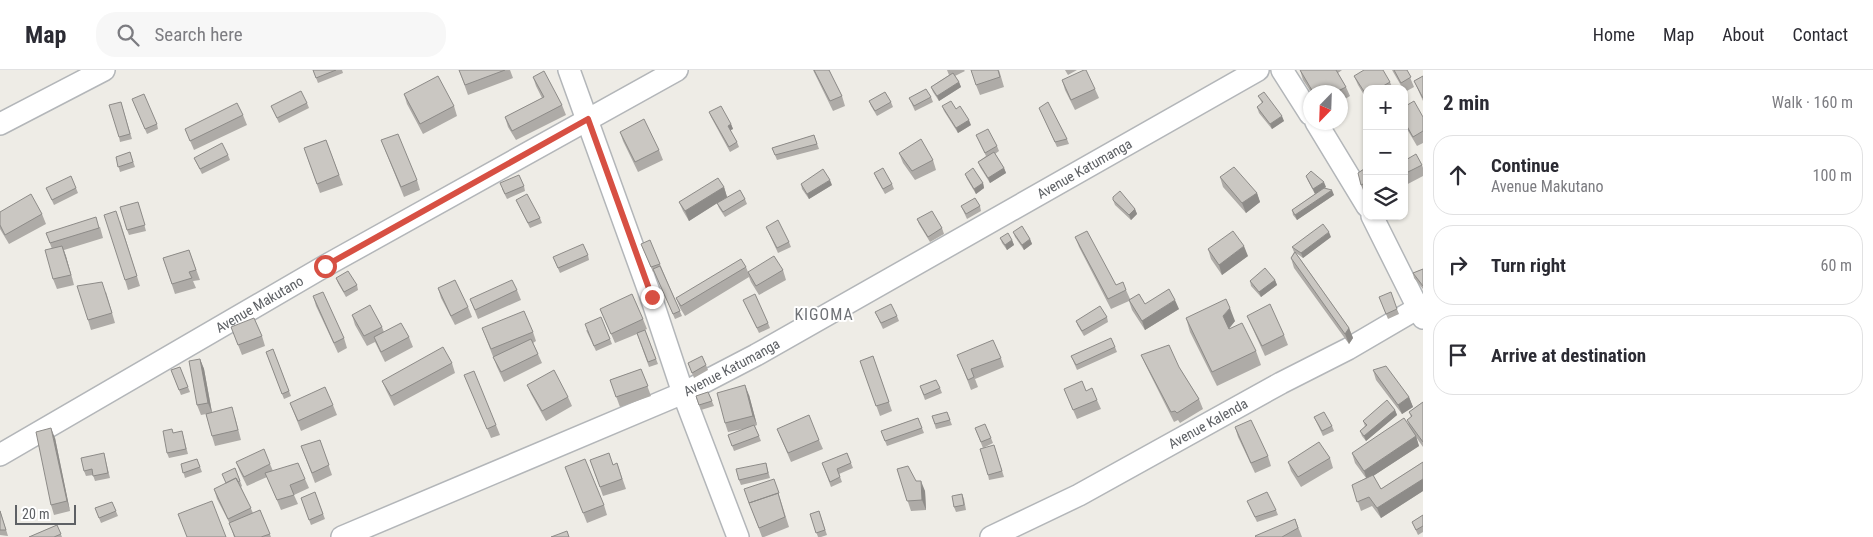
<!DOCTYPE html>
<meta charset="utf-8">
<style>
:root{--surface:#fff;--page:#f7f7f7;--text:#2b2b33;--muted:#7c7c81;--line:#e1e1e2}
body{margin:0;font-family:"Roboto Condensed",sans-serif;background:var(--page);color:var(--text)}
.controls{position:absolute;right:15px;top:15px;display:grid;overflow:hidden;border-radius:10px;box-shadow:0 1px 4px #0004}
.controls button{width:45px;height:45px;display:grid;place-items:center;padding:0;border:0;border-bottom:1px solid var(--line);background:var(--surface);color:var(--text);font:25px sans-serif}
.compass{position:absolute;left:1303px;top:15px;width:45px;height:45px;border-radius:50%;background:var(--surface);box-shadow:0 1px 4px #0004;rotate:203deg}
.scale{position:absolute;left:15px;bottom:12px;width:61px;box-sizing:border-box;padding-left:5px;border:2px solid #5e6165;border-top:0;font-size:14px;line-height:18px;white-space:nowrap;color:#5e6165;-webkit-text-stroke:4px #fff;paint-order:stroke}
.stop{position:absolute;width:15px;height:15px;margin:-11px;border:4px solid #d75043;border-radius:50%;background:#fff}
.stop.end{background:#d75043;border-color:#fff;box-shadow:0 1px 5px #0008}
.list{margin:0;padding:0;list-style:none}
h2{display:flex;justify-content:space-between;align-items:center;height:65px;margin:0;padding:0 20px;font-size:21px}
h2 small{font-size:16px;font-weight:400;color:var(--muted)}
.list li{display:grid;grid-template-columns:32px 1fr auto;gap:15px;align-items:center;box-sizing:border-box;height:80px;margin:0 10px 10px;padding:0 10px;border:1px solid var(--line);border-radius:20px}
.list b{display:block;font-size:19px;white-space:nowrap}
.list p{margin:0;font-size:16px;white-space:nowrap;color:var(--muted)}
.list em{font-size:16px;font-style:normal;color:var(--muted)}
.icon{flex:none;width:28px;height:28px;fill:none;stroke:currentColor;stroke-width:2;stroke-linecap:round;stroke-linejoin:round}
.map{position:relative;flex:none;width:1423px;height:467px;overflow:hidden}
header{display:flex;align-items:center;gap:30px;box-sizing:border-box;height:70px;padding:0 25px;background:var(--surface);border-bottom:1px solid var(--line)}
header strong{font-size:24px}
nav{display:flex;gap:28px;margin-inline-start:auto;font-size:18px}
.search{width:350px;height:45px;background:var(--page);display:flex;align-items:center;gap:12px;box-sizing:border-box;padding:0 18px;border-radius:20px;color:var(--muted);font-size:19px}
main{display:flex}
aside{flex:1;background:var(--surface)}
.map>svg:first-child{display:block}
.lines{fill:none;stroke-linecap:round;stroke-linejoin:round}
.minor-casing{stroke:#b3b6b9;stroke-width:24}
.minor{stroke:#fff;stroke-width:21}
.wall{fill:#aeaba7}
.shaded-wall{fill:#8d8b88}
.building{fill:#cac7c2;stroke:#8d8b88}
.route{stroke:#d75043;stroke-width:6}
.labels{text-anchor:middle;stroke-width:4;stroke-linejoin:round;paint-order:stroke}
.street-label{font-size:14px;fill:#5e6165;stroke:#fff}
.quarter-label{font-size:16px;letter-spacing:1px;fill:#6f7276;stroke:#fff}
</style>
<header>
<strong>Map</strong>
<div class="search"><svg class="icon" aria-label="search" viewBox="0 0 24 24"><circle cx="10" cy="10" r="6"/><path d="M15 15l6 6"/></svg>Search here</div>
<nav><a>Home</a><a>Map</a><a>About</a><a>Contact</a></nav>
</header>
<main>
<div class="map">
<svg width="1423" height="467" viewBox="0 0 1423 467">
<rect width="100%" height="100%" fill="#eeece6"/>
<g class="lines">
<g class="minor-casing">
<g id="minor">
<path d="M569,0l82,227 32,96 55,144"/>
<path d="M1282,0l28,44"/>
<path d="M1316,52l51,84"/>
<path d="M0,54l104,-54"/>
<path d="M1372,146l51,102"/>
<path id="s1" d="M0,385l325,-189 352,-196"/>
<path id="s2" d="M342,467l341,-144 73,-38 502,-285"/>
<path id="s3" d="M991,467l88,-42 202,-112 67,-34 75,-44"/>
</g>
</g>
<use href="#minor" class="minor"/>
</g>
<path class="wall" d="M313,0h29l1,3 -25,10z
M459,0h51l3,8 -45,17z
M813,0h16l13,26 3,10 -12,5z
M947,0h17l1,1 -10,5 4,6 2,5 -22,14 -6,-9 -2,-5 18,-12z
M999,0l5,17 -24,8 -4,-10z
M1065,0h12l-9,5z
M1300,0h42l-4,3 8,14 4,9 -10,6v-10h-29l-8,-12z
M1392,0h15l7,17 -9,5 -1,-3h-1z
M1354,6l36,6 3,7h-26v11l-9,-15z
M1423,6v25l-9,-20z
M533,7l29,28 4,10 -50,25 -8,-13 -3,-10 37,-19 -6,-12z
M1062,10l33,9 4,9 -24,12 -10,-20z
M404,24l50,12 3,10 -34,18 -16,-30z
M1258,26l26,25 -12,8 -13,-16 -2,-6 5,-4z
M931,27l2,5 -18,9 -6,-13z
M869,31l22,1 2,5 -16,9 -6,-10z
M121,32l11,37 -12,3 -1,-5z
M307,33l2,5 -30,15 -8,-17z
M134,34l23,20 1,5 -11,5z
M942,36l29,19 -13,8 -14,-22z
M1404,37l19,10v26l-6,3 -13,-22z
M1039,38l28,31 2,5 -12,3z
M709,42l22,12 2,5 -3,1 7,12 2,5 -9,5 -19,-35z
M243,45l4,10 -53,25 -9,-21z
M620,62l39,18 4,10 -25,12 -15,-31z
M814,65l5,14 -42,11 -5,-12z
M976,65l21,11 2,5 -4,3 9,14 2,5 -16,10 -10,-16 -2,-5 8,-6z
M326,70l17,45 -23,8 -16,-45z
M381,70l36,40 3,10 -16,7z
M130,82l5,15 -15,5 -4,-15z
M899,83l34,7 3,10 -21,10 -12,-17z
M228,85l2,5 -28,14 -8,-16z
M1404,91l18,4 1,3v8l-19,10z
M1367,97v27l-2,1 -4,-10z
M874,103l18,11 2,5 -9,5 -9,-16z
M965,104l18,9 1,5 -8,6 -9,-15z
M1306,106l20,11 -2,1 10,7 -37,25 -4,-5 -1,-5 23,-16 -7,-13z
M1220,107l37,16 3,9 -14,11 -23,-26z
M801,114l31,1 -23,14 -7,-10z
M524,116l1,5 -18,8 -5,-10z
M724,117l3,10 18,2 2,5 -22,13 -6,-9 -2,-5 -28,18 -6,-10 -4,-9z
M46,118h30l2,5 -24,12z
M516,130l24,18 2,5 -12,5z
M1113,130l22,9 2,5 -6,6 -16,-15z
M138,132l8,29 -17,4 -2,-5z
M961,136h19l1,5 -14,8z
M0,142l42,2 4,10 -37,20 -9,-15z
M917,149l25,9 2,6 -14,8 -11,-18z
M120,151l20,65 -12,4 -3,-10z
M100,157l3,11 -39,12 10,35 -17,4 -4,-10 -1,-30 -6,-16z
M766,157l23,15 2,5 -13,6z
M1013,162l17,7 2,5 -8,6 -9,-13z
M1075,167l41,48 10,5 4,9 15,5 34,5 -34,21 -13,-20 -3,-9 -18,8 -32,-62z
M1331,167l-28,21 -7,-5 53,75 4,10 -4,6 -55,-76 -3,-10 3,-6 -2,-5z
M1000,168l12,2 2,5 -7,5 -5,-7z
M641,174l19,20 2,5 20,47 -7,3 -21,-47h-1z
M1208,179l40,7 -26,19 -11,-16z
M189,180l11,30 -7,1 3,7 -21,6 -12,-36z
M588,185l1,5 -29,13 -7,-16z
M746,197l2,5 35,-2 3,10 -27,15 -8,-13 -2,-5 -64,39 -5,-8 -4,-10z
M1423,199v20l-9,-11 -1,-5z
M336,208l21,7 1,5 -12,7 -8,-14z
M1275,210l2,5 -16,12 -10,-11 -1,-5z
M438,218l30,19 4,10 -17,8 -14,-27z
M517,220l4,10 -43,19 -8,-20z
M106,222l9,31 -24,7 -3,-10z
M313,226l31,42 3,10 -9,5 -22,-47z
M1379,227l18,12 2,5 -11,5z
M743,230l25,23 2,5 -11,5z
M600,239l43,10 4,10 -2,1 13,34 -9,3 -12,-33 -22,9z
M875,242l22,4 2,5 -16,8z
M352,245l30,12 2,5 25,5 4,10 -28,15 -10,-20 -8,4 -12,-21z
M1247,246l37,19 4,10 -23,11 -14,-31z
M1107,247l1,5 -24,14 -6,-10 -2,-5z
M1186,248l49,3 -6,7 27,23 5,14 -44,21 -27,-54z
M231,257l31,9 3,10 -23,9z
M482,258l51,4 3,9 -3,2 5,11 4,9 -38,19 -7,-15z
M586,260l24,9 2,5 -16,7z
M1115,277l2,5 -40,18 -6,-14z
M273,279l18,47 -7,3 -18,-47z
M1141,285l38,12 20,32 4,10 -23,14 -2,-3 -4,2 -29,-58z
M873,286l19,55 -12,5 -20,-55z
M1001,288l3,9 -29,12 3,8 -7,3 -10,-26z
M200,289l4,10 8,43 23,5 6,23 -26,6 -3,-10 -6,-22 -5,1 -4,-10z
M452,293l3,10 -61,33 -8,-16 -4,-9z
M688,293l18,2 2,5 -14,8z
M180,297l10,25 -9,3 -10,-25z
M641,299l10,27 -31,11 -10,-27z
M1373,300l36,27 4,10 -11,7 -26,-34z
M464,305l32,50 4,10 -9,3z
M527,315l41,12 4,9 -26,15 -15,-27z
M920,316l20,2 2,5 -17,7z
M1064,319l22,2 11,9 4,9 -24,10z
M708,322l6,14 -13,4 -5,-14z
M749,325l8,30 -2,1 6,15 -27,10 -6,-16 20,-7 -20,4 -3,-9z
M1423,332v45l-7,-10 3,9 -46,30 8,13 42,-27v29l-42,27 -9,-12 -11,5 -9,-26 14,-7 -11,-15 -3,-10 58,-25 -3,-8 4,-3 -2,-5z
M290,333l43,2 4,10 -36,16z
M1395,340l2,5 -31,26 -4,-5 -2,-5 5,-5 -2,-5z
M932,346l18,4 2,5 -16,4z
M1314,347l18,9 2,5 -11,5z
M918,348l6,15 -37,13 -6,-15z
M1235,357l33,29 3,10 -16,7 -17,-36z
M975,358l16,10 2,5 -10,5z
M777,359l42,11 4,9 -32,13z
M182,361l6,23 -19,4 -2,-5z
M55,368l15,73 -16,4 -3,-10z
M320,370l12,35 -17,8 -14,-37z
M994,375l10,32 -15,3 -1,-5z
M104,383l6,25 -15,3 -2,-6 -7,1 -2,-5z
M847,383l6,15 -14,6 3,8 -11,5 -9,-24z
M1330,388l3,10 -32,19 -10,-16 -3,-9z
M197,389l5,13 -17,6 -4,-14z
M590,390l23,5 4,-2 9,26 -23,7z
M236,392l34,2 3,7 32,8 4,9 -15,7 4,9 -17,6 -14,-33 -20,9 -7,-14z
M766,393l4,15 -29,7 -2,-5z
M565,397l39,38 3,10 -20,8z
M235,398l7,18 -1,1 12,26 7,-3 11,27h-37l-4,-13 -13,-25 -3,-10 11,-5z
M897,399l19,12 9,10 1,19 -15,1z
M774,409l15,48 -25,10h-2l-11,-29z
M315,422l10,27 -14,6 -10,-27z
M962,424l2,5 2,11 -10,2 -2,-5z
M1247,431l29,9 2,5 -21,7z
M112,432l6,14 -17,7 -6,-15z
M0,440l1,3 7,23 -8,-1z
M819,441l8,24 -6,2h-3l-8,-23z
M1423,445v17l-5,3 -6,-13z
M1295,449l7,18h-46z
M57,455l5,12h-33z"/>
<path class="shaded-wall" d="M959,12l2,5 -22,14 -2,-5z
M1282,46l2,5 -12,8 -2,-5z
M969,50l2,5 -13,8 -2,-5z
M731,54l2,5 -4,2 -1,-5z
M1004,98l2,5 -16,10 -2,-5z
M830,110l2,5 -23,14 -2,-5z
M1324,112l2,5 -11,7 -2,-5z
M983,113l1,5 -8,6 -2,-5z
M724,117l3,10 -38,24 -4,-10z
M1332,120l2,5 -37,25 -2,-5z
M1257,123l3,9 -14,11 -4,-10z
M1135,139l2,5 -6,6 -2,-5z
M1329,162l2,5 -28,21 -2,-5z
M1030,169l2,5 -8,6 -2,-5z
M1012,170l2,5 -7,5 -2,-5z
M62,176l4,10 8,29 -3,-10z
M1244,176l4,10 -26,19 -3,-10z
M1275,210l2,5 -16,12 -2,-5z
M1175,230l4,9 -34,21 -3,-9z
M1230,238l5,13 -7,9 -5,-14z
M1349,258l4,10 -4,6 -4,-10z
M200,289l4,10 8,44 -4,-10z
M745,315l4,10 8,30 -4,-9z
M1409,327l4,10 -11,7 -4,-9z
M1395,340l2,5 -31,26 -2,-5z
M51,358l4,10 15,73 -3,-10z
M1416,366l3,10 -52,34 -3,-9z
M1423,409v12l-42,27 -4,-10z
M921,411l4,10 1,19 -4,-10z"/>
<path class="building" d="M313,0h23l-20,8z
M459,0h46l-40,15z
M814,0h15l13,26 -12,5z
M971,0h27l2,7 -24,8z
M1084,0h2l9,19 -24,11 -9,-20z
M1300,0h36l10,17 -10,5h-23z
M1364,0h19l7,12 -12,7h-11v7l-13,-20z
M1394,0h13l4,7 -10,6z
M544,1l18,34 -50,26 -7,-14 39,-20 -11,-20z
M953,3l6,9 -22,14 -6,-9z
M438,6l16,30 -34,18 -16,-30z
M1423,6v22l-9,-17z
M926,19l5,8 -17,9 -5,-8z
M301,21l6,12 -30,15 -6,-12z
M885,22l6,10 -16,9 -6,-10z
M1264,22l18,24 -12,8 -13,-17 6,-5 -5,-6z
M144,24l13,30 -12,5 -13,-30z
M951,31l5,8 4,-3 9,14 -13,8 -14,-22z
M1414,31l9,16v14l-10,6 -9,-16v-14z
M121,32l9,32 -11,3 -10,-32z
M1048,32l19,37 -12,3 -16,-34z
M237,33l6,12 -53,26 -5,-12z
M721,36l10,18 -3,2 9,16 -8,5 -20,-35z
M644,49l15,31 -24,12 -15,-30z
M988,59l9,17 -12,7 -9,-18z
M398,64l19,46 -16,7 -20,-47z
M814,65l3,9 -42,11 -3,-7z
M921,69l12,21 -21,11 -13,-18z
M326,70l13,35 -22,9 -13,-36z
M222,73l6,12 -28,14 -6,-11z
M130,82l3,10 -15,5 -2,-10z
M994,82l10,16 -16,10 -10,-16z
M1416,84l6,11 -18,9v-13z
M1234,97l23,26 -15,10 -22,-26z
M1367,97v15l-6,3 -3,-12z
M883,98l9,16 -9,5 -9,-16z
M973,98l10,15 -9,6 -9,-15z
M823,99l7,11 -23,14 -6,-10z
M1311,101l13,11 -11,7 -7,-13z
M519,105l5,11 -19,8 -5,-11z
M71,106l5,12 -24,12 -6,-12z
M718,108l6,9 -39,24 -6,-9z
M1324,118l8,2 -37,25 -3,-5z
M740,120l5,9 -22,13 -6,-9z
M1120,121l15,18 -6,6 -16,-15v-3z
M31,124l11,20 -37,21 -5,-10v-13z
M527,124l13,24 -12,5 -12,-23z
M975,128l5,8 -14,8 -5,-8z
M138,132l7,23 -18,5 -7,-23z
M116,141l21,65 -12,4 -21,-65z
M932,141l10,17 -14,9 -11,-18z
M96,147l3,11 -49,15 -4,-10z
M778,150l11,22 -12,6 -11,-21z
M1323,154l6,8 -28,21 -9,-6z
M1022,156l8,13 -8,6 -9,-13z
M1087,161l29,54 7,-3 3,8 -18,9 -33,-62z
M1233,161l11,15 -25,19 -11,-16z
M1008,163l4,7 -7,5 -5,-7z
M650,170l10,24 -9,3 -10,-23z
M583,174l5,11 -30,13 -5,-11z
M62,176l9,29 -18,4 -8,-29z
M189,180l7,20 -7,2 3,6 -20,6 -9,-26z
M1295,182l54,76 -4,6 -54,-76z
M774,186l9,14 -27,16 -8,-14z
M741,189l5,8 -65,39 -5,-8z
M660,196l20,45 -7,3 -20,-45z
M1265,198l10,12 -16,12 -9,-11z
M1423,199v17l-10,-13z
M348,201l9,14 -13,7 -8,-14z
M455,210l13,27 -17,9 -13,-28z
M512,210l5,10 -42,20 -5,-11z
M102,212l10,31 -24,7 -11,-34z
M1169,219l6,11 -33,21 -13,-21 10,-6 6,10z
M323,222l21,46 -10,5 -21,-47z
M1391,222l6,17 -11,5 -7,-17z
M632,224l11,25 -32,15 -11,-25z
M755,224l13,29 -11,5 -14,-28z
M1226,229l4,9 -7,8 6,13 13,-6 14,28 -44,21 -26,-54z
M891,234l6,12 -16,7 -6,-11z
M1270,234l14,31 -22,11 -15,-30z
M370,235l12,22 -18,9 -12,-21z
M1100,236l7,11 -25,14 -6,-10z
M524,241l9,21 -42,17 -9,-21z
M601,247l9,22 -16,7 -9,-22z
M254,248l8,18 -24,9 -7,-18z
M401,253l8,14 -28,15 -7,-15z
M645,260l11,29 -8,3 -11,-29z
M1111,268l4,9 -39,18 -5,-9z
M531,269l7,15 -37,18 -8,-15z
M993,270l8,18 -30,11 3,8 -6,3 -11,-25z
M1169,275l10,22 20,32 -22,14 -2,-2 -4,1 -30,-57z
M443,277l9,16 -61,33 -9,-15z
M273,279l16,42 -7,3 -16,-42z
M702,286l4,9 -14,8 -4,-10z
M873,286l16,46 -13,4 -16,-45z
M200,289l8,44 -11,2 -8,-44z
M1386,296l23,31 -11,8 -25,-35z
M180,297l8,20 -9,3 -8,-20z
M641,299l7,17 -32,11 -6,-17z
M554,300l14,27 -26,14 -15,-26z
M474,301l22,54 -9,4 -23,-54z
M936,310l4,8 -16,7 -4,-9z
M1082,311l4,10 6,-3 5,12 -24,10 -9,-21z
M745,315l8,31 -28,7 -8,-30z
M325,317l8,18 -35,16 -8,-18z
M708,322l4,9 -13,4 -3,-9z
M1387,330l8,10 -31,26 -4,-5 7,-6 -4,-4z
M1423,332v40l-16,-22 5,-4 -3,-4z
M232,337l6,23 -26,6 -6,-22z
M947,342l3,8 -15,4 -3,-8z
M1324,342l8,14 -10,5 -8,-14z
M809,345l10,25 -31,13 -11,-24z
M918,348l4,10 -37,13 -4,-10z
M1404,348l12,18 -52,35 -12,-18z
M1251,350l17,36 -17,7 -16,-36z
M985,354l6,14 -10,4 -6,-14z
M754,355l5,11 -27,10 -4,-11z
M51,358l16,73 -16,4 -15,-73z
M172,359l1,4 9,-2 4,18 -19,4 -4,-22z
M320,370l9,25 -17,8 -11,-27z
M1319,372l11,16 -32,19 -10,-15z
M994,375l8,26 -14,4 -8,-26z
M264,379l6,15 -26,13 -8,-15z
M104,383l4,20 -15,3 -1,-7 -8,2 -3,-13z
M609,383l4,12 4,-2 5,16 -22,8 -10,-27z
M847,383l4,10 -14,6 3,8 -10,5 -8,-19z
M197,389l3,8 -17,6 -2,-9z
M585,389l19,46 -21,8 -18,-46z
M1423,392v17l-46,29 -8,-11 -12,5 -5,-17 21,-10 8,14z
M298,393l7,16 -15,6 4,10 -17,5 -12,-27z
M766,393l2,10 -29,7 -3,-11z
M908,396l8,15h5l1,19 -15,1 -10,-32z
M235,398l5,13 -2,1 -2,-4 -10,5 -4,-9z
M236,408l15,30 -23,11 -14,-30z
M774,409l5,14 -30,10 -5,-14z
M315,422l8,22 -14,6 -8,-22z
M1267,422l9,18 -21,7 -8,-16z
M778,423l7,24 -26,11 -10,-25z
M962,424l2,11 -10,2 -2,-11z
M212,431l14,36h-39l-9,-23z
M112,432l4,9 -17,7 -4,-10z
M260,440l10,24 -9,3h-26l-6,-14z
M0,441l6,19h-6z
M819,441l6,19 -9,3 -6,-19z
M1423,445v11l-7,4 -4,-8z
M1295,449l3,9 -16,9h-26l-1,-1z
M57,455l4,9 -7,3h-25z
M567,461l2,6h-18z"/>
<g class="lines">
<path class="route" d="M325,196l263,-147 64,178"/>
</g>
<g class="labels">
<g class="street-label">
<text dy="5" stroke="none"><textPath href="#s2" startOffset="830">Avenue Katumanga</textPath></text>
<text dy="5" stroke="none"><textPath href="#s1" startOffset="300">Avenue Makutano</textPath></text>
<text dy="5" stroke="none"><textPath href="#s2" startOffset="425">Avenue Katumanga</textPath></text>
<text dy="5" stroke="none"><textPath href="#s3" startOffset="245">Avenue Kalenda</textPath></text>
</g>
<g class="quarter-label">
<text x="824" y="250">KIGOMA</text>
</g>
</g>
</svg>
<div class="controls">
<button>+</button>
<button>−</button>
<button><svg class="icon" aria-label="layers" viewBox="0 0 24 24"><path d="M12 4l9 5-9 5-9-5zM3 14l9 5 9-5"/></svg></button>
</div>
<svg class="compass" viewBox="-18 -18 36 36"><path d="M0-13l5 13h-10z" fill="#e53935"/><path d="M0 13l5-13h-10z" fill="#7c7c81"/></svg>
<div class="scale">20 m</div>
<div class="stop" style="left:325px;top:196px"></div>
<div class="stop end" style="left:652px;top:227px"></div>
</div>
<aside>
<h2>2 min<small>Walk · 160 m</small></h2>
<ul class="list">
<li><svg class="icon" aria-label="ahead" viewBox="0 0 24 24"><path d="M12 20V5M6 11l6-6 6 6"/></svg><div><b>Continue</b><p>Avenue Makutano</p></div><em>100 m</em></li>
<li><svg class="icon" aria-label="right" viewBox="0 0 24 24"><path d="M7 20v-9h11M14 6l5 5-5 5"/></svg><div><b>Turn right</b></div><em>60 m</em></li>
<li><svg class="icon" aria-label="arrive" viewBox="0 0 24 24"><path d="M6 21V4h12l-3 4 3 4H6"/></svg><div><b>Arrive at destination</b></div></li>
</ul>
</aside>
</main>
